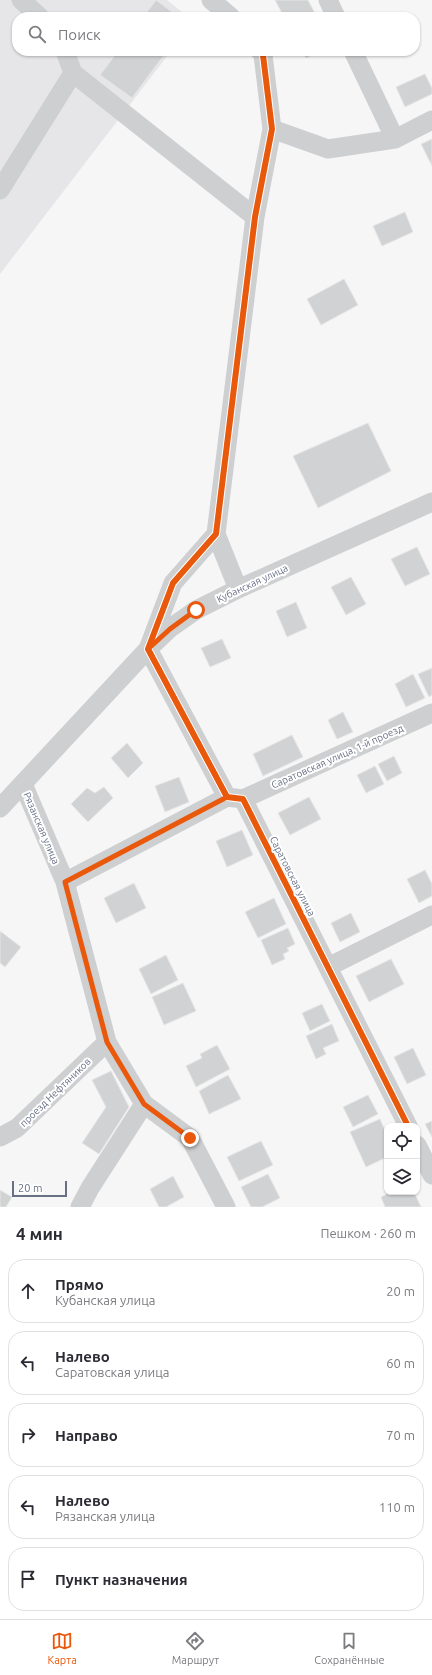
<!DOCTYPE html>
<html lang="ru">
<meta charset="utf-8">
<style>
:root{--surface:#fff;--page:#f2f2f3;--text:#2b2b33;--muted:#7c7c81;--line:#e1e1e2;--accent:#ea580c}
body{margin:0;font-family:Ubuntu,sans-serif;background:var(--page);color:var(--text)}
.controls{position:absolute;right:12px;bottom:12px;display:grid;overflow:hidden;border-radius:8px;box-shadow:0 1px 3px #0004}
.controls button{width:36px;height:36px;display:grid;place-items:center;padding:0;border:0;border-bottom:1px solid var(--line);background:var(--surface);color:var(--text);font:20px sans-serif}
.scale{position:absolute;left:12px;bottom:10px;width:55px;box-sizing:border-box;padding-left:4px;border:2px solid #677085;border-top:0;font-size:11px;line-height:14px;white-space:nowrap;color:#677085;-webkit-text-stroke:3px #fff;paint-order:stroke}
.stop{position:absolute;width:12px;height:12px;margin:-9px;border:3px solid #ea580c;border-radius:50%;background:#fff}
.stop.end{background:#ea580c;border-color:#fff;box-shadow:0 1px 4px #0008}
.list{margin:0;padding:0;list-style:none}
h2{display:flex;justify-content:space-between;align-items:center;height:52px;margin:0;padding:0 16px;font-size:17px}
h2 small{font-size:13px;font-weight:400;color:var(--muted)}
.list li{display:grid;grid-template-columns:26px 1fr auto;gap:12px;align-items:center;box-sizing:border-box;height:64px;margin:0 8px 8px;padding:0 8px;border:1px solid var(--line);border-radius:16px}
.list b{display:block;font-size:15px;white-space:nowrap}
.list p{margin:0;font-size:13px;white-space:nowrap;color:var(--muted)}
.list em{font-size:13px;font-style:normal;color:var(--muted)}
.icon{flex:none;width:22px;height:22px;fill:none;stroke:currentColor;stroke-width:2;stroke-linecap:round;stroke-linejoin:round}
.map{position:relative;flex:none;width:432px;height:1207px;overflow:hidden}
.search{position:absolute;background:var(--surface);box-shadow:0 1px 3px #0004;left:12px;right:12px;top:12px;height:44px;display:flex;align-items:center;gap:10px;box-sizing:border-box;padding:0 14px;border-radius:16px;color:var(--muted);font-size:15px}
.sheet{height:412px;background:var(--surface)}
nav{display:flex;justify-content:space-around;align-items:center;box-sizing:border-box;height:56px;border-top:1px solid var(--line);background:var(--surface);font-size:11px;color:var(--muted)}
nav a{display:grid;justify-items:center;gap:2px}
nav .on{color:var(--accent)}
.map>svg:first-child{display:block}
.built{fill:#e6e6e8}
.building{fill:#d1d2d3;stroke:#e6e6e6}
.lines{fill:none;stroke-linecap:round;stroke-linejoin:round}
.minor{stroke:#cecfd1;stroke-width:19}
.cycleway-casing{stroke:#fff;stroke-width:8}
.cycleway{stroke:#e8590c;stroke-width:6}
.route{stroke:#ea580c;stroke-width:5}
.labels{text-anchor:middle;stroke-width:4;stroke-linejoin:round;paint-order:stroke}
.street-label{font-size:10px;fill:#677085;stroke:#fff}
</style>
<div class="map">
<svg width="432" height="1207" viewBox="0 0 432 1207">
<rect width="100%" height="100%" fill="#f6f6f6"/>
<path class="built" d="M0,0h167l21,17h-171v34h154l-171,223z"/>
<path class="building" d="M156,0l23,17h-36z
M275,0h33l9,17h-33z
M118,51h49l-35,47 -32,-23z
M302,51h19l-15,7z
M425,74l7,14v6l-27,13 -9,-20z
M432,139v27l-11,-22z
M405,212l8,20 -31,14 -9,-20z
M344,279l14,26 -37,20 -14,-26z
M368,423l23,48 -73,37 -25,-52z
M417,547l13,27 -25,12 -14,-27z
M351,577l15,27 -20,11 -15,-28z
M296,602l11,26 -20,9 -11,-26z
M222,639l9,19 -21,9 -9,-19z
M432,668v27l-3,2 -11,-23z
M413,674l12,24 -19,9 -11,-23z
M343,712l10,20 -16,7 -9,-19z
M292,735l11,22 -40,19 -10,-22z
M127,743l16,20 -15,15 -17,-20z
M394,756l8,17 -15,8 -9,-17z
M375,766l9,18 -18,9 -9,-18z
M179,777l10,25 -24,10 -10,-26z
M104,787l9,11 -25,24 -17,-18 16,-16 8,5z
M309,797l12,22 -31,16 -12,-22z
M242,830l11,25 -26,12 -11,-26z
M425,870l7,14v12l-13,7 -12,-24z
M134,883l12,25 -30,15 -12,-25z
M274,898l12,26 -28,14 -13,-26z
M351,913l9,19 -20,10 -9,-19z
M288,928l7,16 -8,4 2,3 -6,3 2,5 -13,6 -11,-25z
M0,931l21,16 -16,20 -5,-4z
M166,955l12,25 -27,14 -12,-25z
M391,959l13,25 -35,18 -13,-26z
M183,983l13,28 -32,14 -12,-28z
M322,1004l8,17 -20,10 -8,-18z
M332,1024l7,17 -16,7 3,6 -10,5 -10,-23z
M217,1045l13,24 -34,18 -10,-21 16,-8 -2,-4z
M413,1048l13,27 -19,9 -13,-27z
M111,1071l18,36 -30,47 -17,-11 24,-36 -14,-27z
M228,1075l13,24 -32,15 -10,-23z
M368,1095l10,19 -25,13 -10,-20z
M380,1119l7,16v22l-21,10 -16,-35z
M432,1121v16l-7,-13z
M261,1141l12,24 -34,16 -12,-24z
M268,1174l12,24 -18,9h-11l-10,-20z
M173,1176l11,21 -18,10h-7l-9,-18z
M0,1190l12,7 -6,10h-6z
M391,1192h23l7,15h-36l-4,-10z"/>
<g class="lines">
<path class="minor" d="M21,0l19,17
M211,0l20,17
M328,0l8,17
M65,51l8,22 182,144
M260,51l3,4 9,74 -17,88 -39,317 -43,49 -25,66 79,148 16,2 165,327
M353,51l42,88
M272,129l56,20 67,-10 37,-19
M0,190l73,-117
M216,534l22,55
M23,784l42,98 42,160 37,62 46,34 36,69
M243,799l189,-86
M0,808l148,-159 21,-20 27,-19 42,-21 194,-87
M65,882l162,-85
M328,967l104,-52
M0,1137l17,-9 90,-86
M417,1145l15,30
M80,1207l10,-19 54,-84"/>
<g class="cycleway-casing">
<path id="cycleway" d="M260,51l3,4 9,74 -17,88 -39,317 -43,49 -25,66 79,148 16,2 165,327"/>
</g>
<use href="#cycleway" class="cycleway"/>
</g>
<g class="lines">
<path class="route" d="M190,1138l-46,-34 -37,-62 -42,-160 162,-85 -79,-148 22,-20 26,-19"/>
</g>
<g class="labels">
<g class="street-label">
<text transform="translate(252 583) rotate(-25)" y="4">Кубанская улица</text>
<text transform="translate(337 756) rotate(-24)" y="4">Саратовская улица, 1-й проезд</text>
<text transform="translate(42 828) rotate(67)" y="4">Рязанская улица</text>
<text transform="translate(293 876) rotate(63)" y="4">Саратовская улица</text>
<text transform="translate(55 1092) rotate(-44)" y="4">проезд Нефтяников</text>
</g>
</g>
</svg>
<div class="controls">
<button><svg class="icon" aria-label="locate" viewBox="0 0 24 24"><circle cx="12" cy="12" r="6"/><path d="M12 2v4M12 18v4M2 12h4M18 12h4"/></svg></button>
<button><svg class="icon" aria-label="layers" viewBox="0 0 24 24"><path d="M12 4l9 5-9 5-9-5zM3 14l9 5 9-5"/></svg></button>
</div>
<div class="scale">20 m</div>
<div class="stop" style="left:196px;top:610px"></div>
<div class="stop end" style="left:190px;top:1138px"></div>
<div class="search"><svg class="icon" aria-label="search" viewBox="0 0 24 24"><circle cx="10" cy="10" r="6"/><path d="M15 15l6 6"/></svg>Поиск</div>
</div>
<section class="sheet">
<h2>4 мин<small>Пешком · 260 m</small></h2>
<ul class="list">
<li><svg class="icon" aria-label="ahead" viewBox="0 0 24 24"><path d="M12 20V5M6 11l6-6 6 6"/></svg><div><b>Прямо</b><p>Кубанская улица</p></div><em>20 m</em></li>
<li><svg class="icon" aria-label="left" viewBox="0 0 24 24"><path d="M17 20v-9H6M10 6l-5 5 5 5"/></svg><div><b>Налево</b><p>Саратовская улица</p></div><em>60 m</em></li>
<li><svg class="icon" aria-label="right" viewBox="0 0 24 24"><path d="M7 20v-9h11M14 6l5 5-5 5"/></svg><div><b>Направо</b></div><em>70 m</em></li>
<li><svg class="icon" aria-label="left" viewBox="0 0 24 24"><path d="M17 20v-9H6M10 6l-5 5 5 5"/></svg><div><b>Налево</b><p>Рязанская улица</p></div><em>110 m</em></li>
<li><svg class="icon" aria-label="arrive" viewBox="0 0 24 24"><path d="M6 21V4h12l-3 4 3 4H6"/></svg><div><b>Пункт назначения</b></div></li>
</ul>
</section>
<nav>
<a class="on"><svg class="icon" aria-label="map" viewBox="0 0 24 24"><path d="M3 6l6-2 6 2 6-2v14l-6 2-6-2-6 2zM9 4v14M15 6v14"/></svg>Карта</a>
<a><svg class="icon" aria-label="directions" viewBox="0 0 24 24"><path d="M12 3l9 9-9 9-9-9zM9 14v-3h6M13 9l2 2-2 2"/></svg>Маршрут</a>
<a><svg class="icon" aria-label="saved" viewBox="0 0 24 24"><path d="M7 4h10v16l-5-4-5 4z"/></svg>Сохранённые</a>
</nav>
